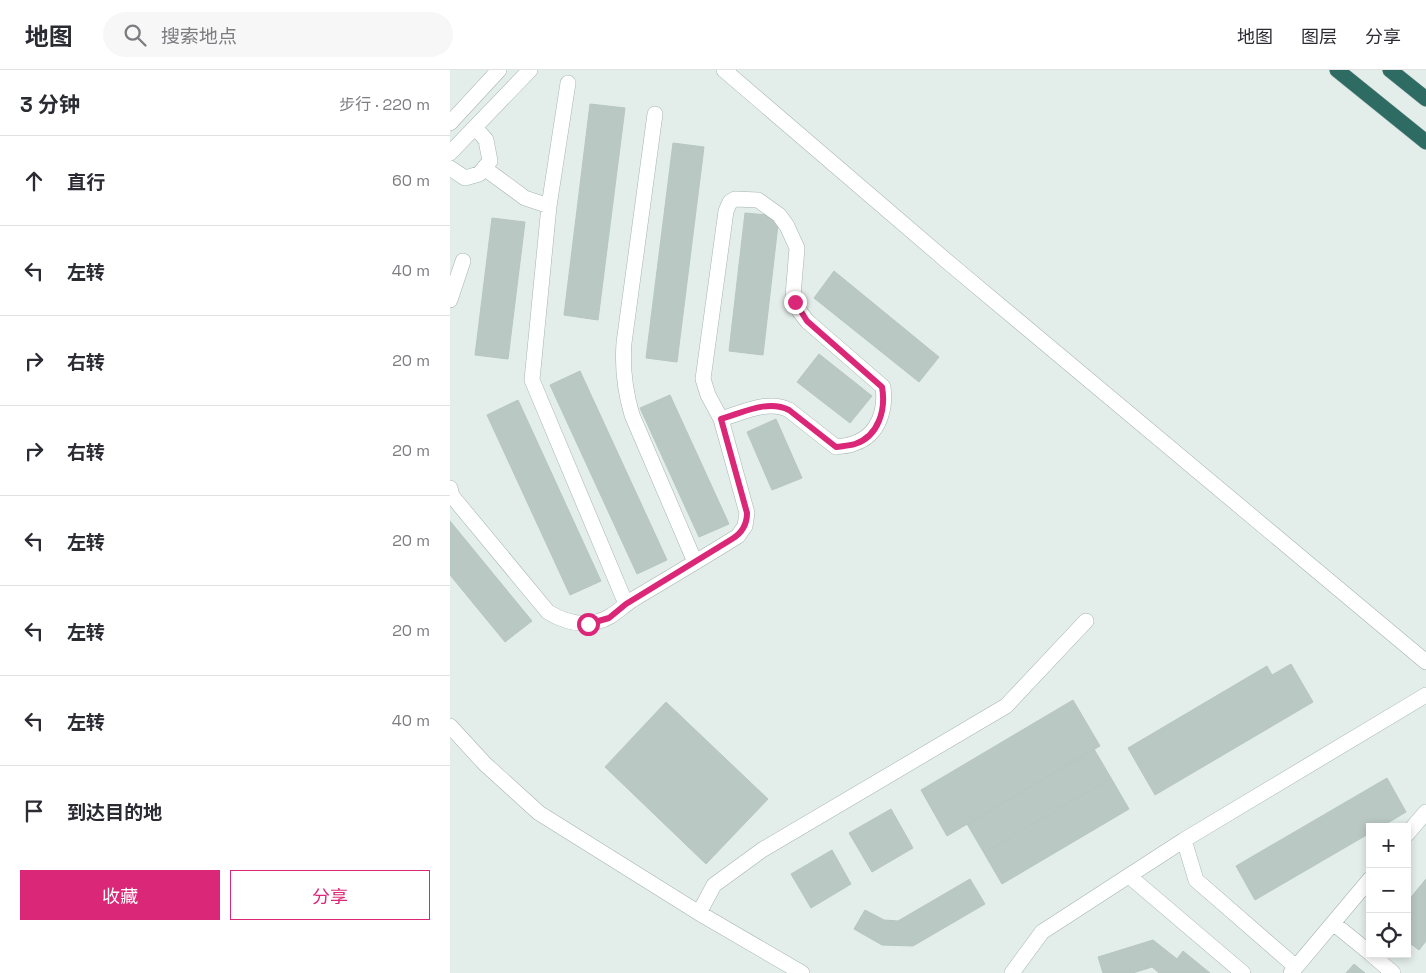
<!DOCTYPE html>
<html lang="zh">
<meta charset="utf-8">
<style>
:root{--surface:#fff;--page:#f7f7f7;--text:#2b2b33;--muted:#7c7c81;--line:#e1e1e2;--accent:#db2777}
body{margin:0;font-family:"Space Grotesk","Noto Sans SC",sans-serif;background:var(--page);color:var(--text)}
.controls{position:absolute;right:15px;bottom:15px;display:grid;overflow:hidden;border-radius:0px;box-shadow:0 2px 8px #0003}
.controls button{width:45px;height:45px;display:grid;place-items:center;padding:0;border:0;border-bottom:1px solid var(--line);background:var(--surface);color:var(--text);font:25px sans-serif}
.stop{position:absolute;width:15px;height:15px;margin:-11px;border:4px solid #db2777;border-radius:50%;background:#fff}
.stop.end{background:#db2777;border-color:#fff;box-shadow:0 1px 5px #0008}
.list{margin:0;padding:0;list-style:none}
h2{display:flex;justify-content:space-between;align-items:center;height:65px;margin:0;padding:0 20px;font-size:21px}
h2 small{font-size:16px;font-weight:400;color:var(--muted)}
.list li{display:grid;grid-template-columns:32px 1fr auto;gap:15px;align-items:center;box-sizing:border-box;height:90px;padding:0 20px;border-top:1px solid var(--line)}
.list b{display:block;font-size:19px;white-space:nowrap}
.list em{font-size:16px;font-style:normal;color:var(--muted)}
.actions{display:flex;gap:10px;padding:15px 20px}
.actions a{flex:1;padding:11px 0;border:1px solid var(--accent);border-radius:0px;text-align:center;font-size:18px;color:var(--accent)}
.actions .main{background:var(--accent);color:#fff}
.icon{flex:none;width:28px;height:28px;fill:none;stroke:currentColor;stroke-width:2;stroke-linecap:round;stroke-linejoin:round}
.map{position:relative;flex:none;width:976px;height:903px;overflow:hidden}
header{display:flex;align-items:center;gap:30px;box-sizing:border-box;height:70px;padding:0 25px;background:var(--surface);border-bottom:1px solid var(--line)}
header strong{font-size:24px}
nav{display:flex;gap:28px;margin-inline-start:auto;font-size:18px}
.search{width:350px;height:45px;background:var(--page);display:flex;align-items:center;gap:12px;box-sizing:border-box;padding:0 18px;border-radius:28px;color:var(--muted);font-size:19px}
main{display:flex}
aside{flex:1;background:var(--surface)}
.map>svg:first-child{display:block}
.building{fill:#b9c8c3;stroke:#b6c7c1}
.lines{fill:none;stroke-linecap:round;stroke-linejoin:round}
.minor-casing{stroke:#a5b5b1;stroke-width:16}
.highway-casing{stroke:#c1c9c8;stroke-width:16}
.minor{stroke:#fff;stroke-width:15}
.highway{stroke:#2e6c63;stroke-width:15}
.route{stroke:#db2777;stroke-width:6}
</style>
<header>
<strong>地图</strong>
<div class="search"><svg class="icon" aria-label="search" viewBox="0 0 24 24"><circle cx="10" cy="10" r="6"/><path d="M15 15l6 6"/></svg>搜索地点</div>
<nav><a>地图</a><a>图层</a><a>分享</a></nav>
</header>
<main>
<aside>
<h2>3 分钟<small>步行 · 220 m</small></h2>
<ul class="list">
<li><svg class="icon" aria-label="ahead" viewBox="0 0 24 24"><path d="M12 20V5M6 11l6-6 6 6"/></svg><div><b>直行</b></div><em>60 m</em></li>
<li><svg class="icon" aria-label="left" viewBox="0 0 24 24"><path d="M17 20v-9H6M10 6l-5 5 5 5"/></svg><div><b>左转</b></div><em>40 m</em></li>
<li><svg class="icon" aria-label="right" viewBox="0 0 24 24"><path d="M7 20v-9h11M14 6l5 5-5 5"/></svg><div><b>右转</b></div><em>20 m</em></li>
<li><svg class="icon" aria-label="right" viewBox="0 0 24 24"><path d="M7 20v-9h11M14 6l5 5-5 5"/></svg><div><b>右转</b></div><em>20 m</em></li>
<li><svg class="icon" aria-label="left" viewBox="0 0 24 24"><path d="M17 20v-9H6M10 6l-5 5 5 5"/></svg><div><b>左转</b></div><em>20 m</em></li>
<li><svg class="icon" aria-label="left" viewBox="0 0 24 24"><path d="M17 20v-9H6M10 6l-5 5 5 5"/></svg><div><b>左转</b></div><em>20 m</em></li>
<li><svg class="icon" aria-label="left" viewBox="0 0 24 24"><path d="M17 20v-9H6M10 6l-5 5 5 5"/></svg><div><b>左转</b></div><em>40 m</em></li>
<li><svg class="icon" aria-label="arrive" viewBox="0 0 24 24"><path d="M6 21V4h12l-3 4 3 4H6"/></svg><div><b>到达目的地</b></div></li>
</ul>
<div class="actions"><a class="main">收藏</a><a>分享</a></div>
</aside>
<div class="map">
<svg width="976" height="903" viewBox="0 0 976 903">
<rect width="100%" height="100%" fill="#e3ede9"/>
<path class="building" d="M140,34l35,4 -27,212 -34,-5z
M223,73l31,4 -27,215 -31,-4z
M295,143l34,3 -16,139 -34,-4z
M42,148l33,4 -17,137 -33,-4z
M384,201l105,86 -20,25 -105,-84z
M369,284l53,42 -22,27 -53,-41z
M130,301l87,189 -30,14 -87,-189z
M220,325l59,129 -30,13 -59,-129z
M68,330l83,181 -31,14 -83,-180z
M326,349l26,59 -30,12 -25,-58z
M0,451l82,100 -27,21 -55,-67z
M841,594l22,38 -158,93 -27,-47 139,-82 5,9z
M623,630l27,46 -153,90 -26,-46z
M216,632l102,97 -62,65 -101,-97z
M644,679l17,29 -127,75 -17,-29z
M661,708l18,31 -127,75 -18,-31z
M937,708l19,34 -25,15h-11v6l-115,67 -19,-34z
M441,739l22,39 -41,24 -23,-39z
M382,780l19,34 -40,24 -20,-34z
M520,809l15,25 -72,42 -31,-1 -28,-16 11,-19 19,10 14,1z
M976,809v62l-7,9 -12,-9v-39z
M703,870l24,19 6,-8 27,22h-51l-7,-6 -19,6h-30l-5,-16z
M904,894l11,9h-19z"/>
<g class="lines">
<g class="minor-casing">
<path id="minor" d="M274,0l225,193 477,399
M118,13l-19,123 -17,174 94,224
M205,44l-31,229c-2,25 1,48 8,72l63,147
M0,53l49,-53
M0,83l80,-83
M0,98l15,10 14,-4 11,-13 -4,-21 -11,-13
M34,98l41,30 24,8
M0,230l13,-39
M0,418l2,8 96,116c15,9 31,14 48,10 15,-3 24,-14 36,-22 35,-21 71,-42 106,-64l7,-10 2,-13 -26,-94 -13,-24 -5,-16 23,-168 4,-9 5,-3 23,1 21,15 8,11 10,22 -4,48 7,16 7,9 76,66c3,22 -4,48 -28,56 -6,3 -13,3 -19,4l-47,-37c-21,-11 -47,3 -68,9
M0,656l35,38 54,49 160,100 103,60
M957,764l19,-22
M734,770l12,40 100,87
M679,806l114,97
M249,843l15,-28 48,-35 244,-144 80,-85
M883,853l37,30
M921,884l22,19
M562,903l30,-41 142,-92 242,-145
M841,903l79,-94"/>
</g>
<g class="highway-casing">
<path id="highway" d="M887,0l89,72
M940,0l36,29"/>
</g>
<use href="#minor" class="minor"/>
<use href="#highway" class="highway"/>
</g>
<g class="lines">
<path class="route" d="M138,554l21,-6 17,-14 106,-65c10,-6 15,-14 15,-26l-26,-94c21,-6 47,-20 68,-9l47,37c6,-1 13,-1 19,-3 24,-8 31,-35 27,-57l-75,-66 -12,-19"/>
</g>
</svg>
<div class="controls">
<button>+</button>
<button>−</button>
<button><svg class="icon" aria-label="locate" viewBox="0 0 24 24"><circle cx="12" cy="12" r="6"/><path d="M12 2v4M12 18v4M2 12h4M18 12h4"/></svg></button>
</div>
<div class="stop" style="left:138px;top:554px"></div>
<div class="stop end" style="left:345px;top:232px"></div>
</div>
</main>
